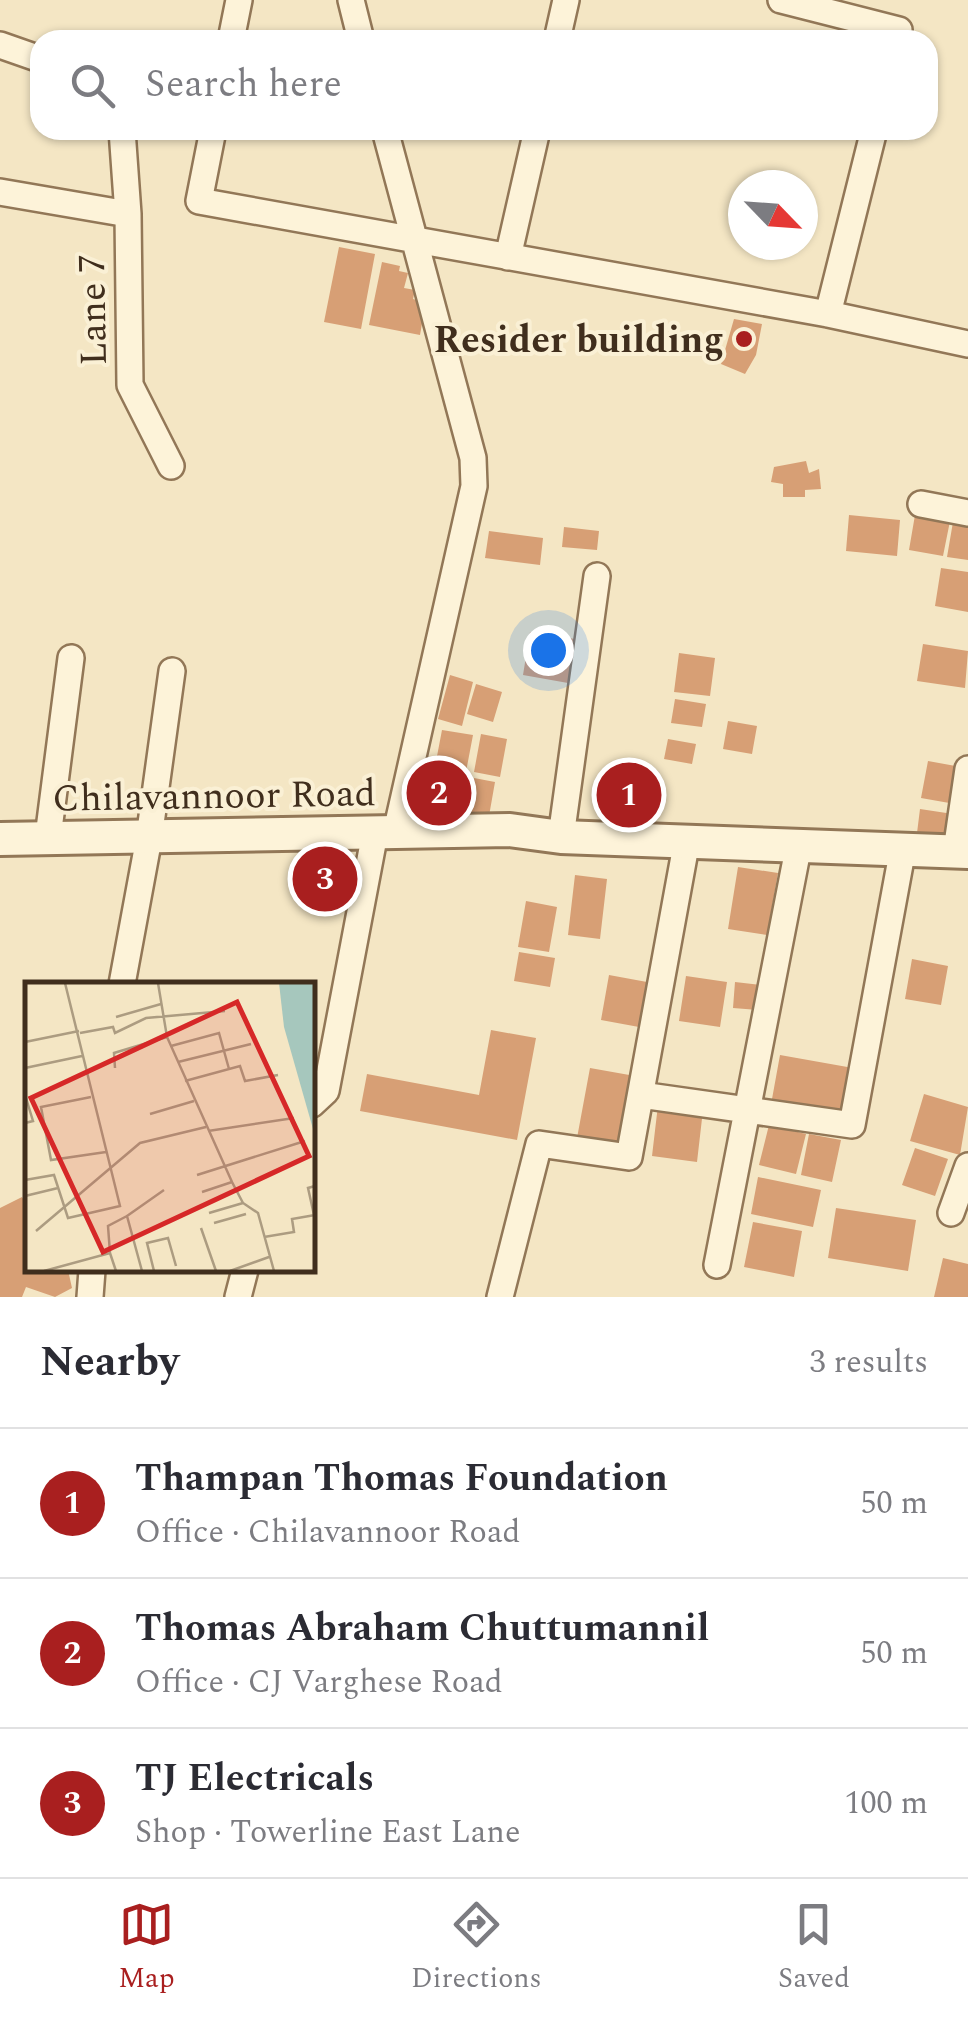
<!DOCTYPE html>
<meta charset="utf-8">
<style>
:root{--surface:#fff;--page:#f7f7f7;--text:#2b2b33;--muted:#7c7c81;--line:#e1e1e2;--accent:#a91f1f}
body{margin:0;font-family:Spectral,serif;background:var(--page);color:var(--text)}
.compass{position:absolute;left:728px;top:170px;width:90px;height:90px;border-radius:50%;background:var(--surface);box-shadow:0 2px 8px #0004;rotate:115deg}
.you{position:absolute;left:548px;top:650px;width:35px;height:35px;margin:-25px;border:8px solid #fff;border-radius:50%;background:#1a73e8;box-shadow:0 0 0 15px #1a73e833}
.badge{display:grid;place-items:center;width:65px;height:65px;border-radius:50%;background:var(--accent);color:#fff;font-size:32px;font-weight:700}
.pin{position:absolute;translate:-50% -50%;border:5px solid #fff;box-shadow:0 2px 10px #0006}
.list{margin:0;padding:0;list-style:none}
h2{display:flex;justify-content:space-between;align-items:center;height:130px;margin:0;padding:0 40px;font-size:42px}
h2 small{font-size:32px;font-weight:400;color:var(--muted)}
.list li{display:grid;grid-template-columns:65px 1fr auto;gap:30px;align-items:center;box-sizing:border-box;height:150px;padding:0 40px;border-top:2px solid var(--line)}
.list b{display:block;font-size:38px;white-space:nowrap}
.list p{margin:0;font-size:32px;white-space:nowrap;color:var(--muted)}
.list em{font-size:32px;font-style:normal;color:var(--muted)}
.icon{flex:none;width:55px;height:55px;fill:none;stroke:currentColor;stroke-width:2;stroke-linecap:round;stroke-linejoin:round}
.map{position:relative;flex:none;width:968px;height:1297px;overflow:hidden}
.search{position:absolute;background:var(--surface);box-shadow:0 2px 8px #0004;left:30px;right:30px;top:30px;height:110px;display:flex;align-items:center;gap:25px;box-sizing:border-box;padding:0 35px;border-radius:30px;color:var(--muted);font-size:38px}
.sheet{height:580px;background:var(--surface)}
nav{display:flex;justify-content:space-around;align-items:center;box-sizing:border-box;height:140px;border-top:2px solid var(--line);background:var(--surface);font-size:28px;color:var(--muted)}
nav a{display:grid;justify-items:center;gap:5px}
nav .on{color:var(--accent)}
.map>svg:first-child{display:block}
.building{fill:#d79f75}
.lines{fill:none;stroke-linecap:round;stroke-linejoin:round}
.minor-casing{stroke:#927757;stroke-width:30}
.tertiary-casing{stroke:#927757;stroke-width:38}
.minor{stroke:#fdf3d9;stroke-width:25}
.tertiary{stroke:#fdf3d9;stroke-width:32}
.poi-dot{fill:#a91f1f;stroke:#faf0d5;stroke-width:4}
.labels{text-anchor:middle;stroke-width:8;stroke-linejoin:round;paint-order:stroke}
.street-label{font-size:38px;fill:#402e1d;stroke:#faf0d5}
.poi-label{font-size:38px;font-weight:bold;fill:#402e1d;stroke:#faf0d5;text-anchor:end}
.inset-road{fill:none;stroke:#ac9c81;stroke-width:2.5}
.view{fill:#d62828;fill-opacity:0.15;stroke:#d62828;stroke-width:5}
.inset-edge{fill:none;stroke:#402e1d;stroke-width:5}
</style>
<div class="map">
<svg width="968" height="1297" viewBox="0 0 968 1297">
<rect width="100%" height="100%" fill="#f4e6c4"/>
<path class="building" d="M339,247l36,7 -14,75 -37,-7z
M382,262l18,4 -1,5 9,2 -4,15 11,2 -2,9 7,2 -2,10 6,1 -4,23 -51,-10z
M734,319l28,5 -6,31 -11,19 -24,-10z
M806,461l3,12 10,-4 2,20 -16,1v7h-22v-13l-12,-2 3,-15z
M849,515l51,5 -3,36 -51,-5z
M915,515l35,6 -7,35 -34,-6z
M953,522l15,3v35l-21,-3z
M564,527l35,4 -2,19 -35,-3z
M489,531l54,7 -3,27 -55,-7z
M941,568l27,4v40l-33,-6z
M530,632l45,7 -7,44 -45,-8z
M923,644l45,7 -3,37 -48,-7z
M679,653l36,5 -5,38 -36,-4z
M450,675l23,7 -11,44 -24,-7z
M476,684l26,8 -9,30 -26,-8z
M675,699l31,5 -4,23 -31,-4z
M728,721l29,5 -5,28 -29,-5z
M442,730l31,5 -8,42 -31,-5z
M481,734l26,5 -7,38 -26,-5z
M668,739l28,5 -4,20 -28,-5z
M928,761l33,6 -6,37 -34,-6z
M425,776l45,7 -6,34 -44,-7z
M474,778l21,4 -6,34 -21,-3z
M920,809l33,5 -3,23 -33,-4z
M738,867l40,6 -11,62 -39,-6z
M575,875l32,4 -7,60 -32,-4z
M526,901l31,6 -8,45 -31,-5z
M519,952l36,6 -5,29 -36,-6z
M912,959l36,7 -7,39 -36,-6z
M609,975l38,7 -8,45 -38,-7z
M686,976l41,6 -7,45 -41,-6z
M735,982l26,3 -3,25 -25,-2z
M491,1030l45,8 -19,102 -157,-29 7,-37 112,21z
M780,1055l73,13 -9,44 -72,-13z
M590,1068l45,8 -13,70 -45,-8z
M924,1094l44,13 -8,48 -50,-14z
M658,1105l45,5 -6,52 -45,-6z
M769,1125l37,9 -10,40 -37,-9z
M809,1134l32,6 -9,42 -31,-7z
M915,1148l33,11 -13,37 -33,-11z
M758,1177l63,13 -8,37 -62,-13z
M22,1197l6,10v63h40l4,18 -17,9 -29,-10 -4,10h-22v-89z
M836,1208l80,12 -8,51 -80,-13z
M753,1222l49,9 -8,46 -50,-10z
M943,1258l25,6v33h-34z"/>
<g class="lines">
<g class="minor-casing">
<path id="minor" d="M351,0l10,40
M781,0l118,30 -3,10
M231,40l8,-40
M557,40l9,-40
M0,45l40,14
M122,130l6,84
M213,130l-14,71 629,113 140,30
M385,130l88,328 1,28 -78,346
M0,192l128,22 2,171 41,81
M508,257l29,-127
M828,314l46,-184
M921,504l47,9
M48,837l23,-179
M561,837l36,-261
M956,851l12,-82
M122,984l27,-146 23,-167
M641,1095l211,30 51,-277
M312,1104l14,-13 49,-258
M951,1213l17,-47
M717,1265l82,-421
M90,1297l2,-27
M238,1297l7,-27
M500,1297l39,-153 90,13 58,-317"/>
</g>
<g class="tertiary-casing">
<path id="tertiary" d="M0,839l510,-9 51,7 407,15"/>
</g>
<use href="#minor" class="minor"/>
<use href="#tertiary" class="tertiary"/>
</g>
<circle class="poi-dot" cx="744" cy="339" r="10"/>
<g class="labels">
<g class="street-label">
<text transform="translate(92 310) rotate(-91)" y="13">Lane 7</text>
<text transform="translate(214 795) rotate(-1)" y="13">Chilavannoor Road</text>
</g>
<g class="poi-label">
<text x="724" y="352">Resider building</text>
</g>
</g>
<g transform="translate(25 982)">
<rect width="290" height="290" fill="#f4e6c4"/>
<path d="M254,1h36v153l-31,-109z" fill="#a6c7bd"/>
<path class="inset-road" d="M133,1l9,54 65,145 11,21 15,10 16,58M91,35l45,-13M55,51l33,-6 2,6 31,-15 79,-7M0,60l54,-11M146,64l48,-13 10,36M153,80l73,-18M0,86l57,-12M90,86l-1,-15 53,-16M160,99l55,-15 5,15 33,-6M66,115l-50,10 10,53 55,-8M125,132l44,-13M0,141l8,-2 -7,-23M183,149l86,-13M172,193l108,-34M0,198l29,-5 14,43 52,-12 -55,-223M177,210l30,-10M0,214l33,-8M184,231l34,-10M289,233l-6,-27 7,-2M189,241l32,-9M176,246l15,43M11,249l104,-88 66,-16M239,255l30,-5 -2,-13 23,-4M85,271l-2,-27 19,-10M19,289l66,-18 6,18M117,289l-15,-55 37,-26M129,289l-7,-28 21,-5 8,28M205,289l39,-14"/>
<path class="view" d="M212,20l72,154 -206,96 -72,-154z"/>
<rect width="290" height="290" class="inset-edge"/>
</g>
</svg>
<svg class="compass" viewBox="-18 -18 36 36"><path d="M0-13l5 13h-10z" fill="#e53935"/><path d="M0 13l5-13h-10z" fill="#7c7c81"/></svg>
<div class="you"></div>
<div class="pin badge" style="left:629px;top:795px">1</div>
<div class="pin badge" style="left:439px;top:793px">2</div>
<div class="pin badge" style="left:325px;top:879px">3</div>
<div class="search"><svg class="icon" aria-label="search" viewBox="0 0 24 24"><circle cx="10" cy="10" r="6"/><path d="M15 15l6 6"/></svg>Search here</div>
</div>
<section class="sheet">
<h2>Nearby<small>3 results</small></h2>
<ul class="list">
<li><span class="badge">1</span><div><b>Thampan Thomas Foundation</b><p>Office · Chilavannoor Road</p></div><em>50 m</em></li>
<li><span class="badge">2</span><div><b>Thomas Abraham Chuttumannil</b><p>Office · CJ Varghese Road</p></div><em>50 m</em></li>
<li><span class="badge">3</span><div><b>TJ Electricals</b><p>Shop · Towerline East Lane</p></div><em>100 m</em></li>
</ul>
</section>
<nav>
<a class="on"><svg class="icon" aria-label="map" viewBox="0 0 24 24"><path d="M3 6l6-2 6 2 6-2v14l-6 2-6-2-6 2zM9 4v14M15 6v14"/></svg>Map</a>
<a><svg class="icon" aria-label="directions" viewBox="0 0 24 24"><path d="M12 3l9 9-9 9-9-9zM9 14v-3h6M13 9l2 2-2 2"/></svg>Directions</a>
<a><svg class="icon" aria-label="saved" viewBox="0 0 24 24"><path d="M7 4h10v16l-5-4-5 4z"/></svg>Saved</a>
</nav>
